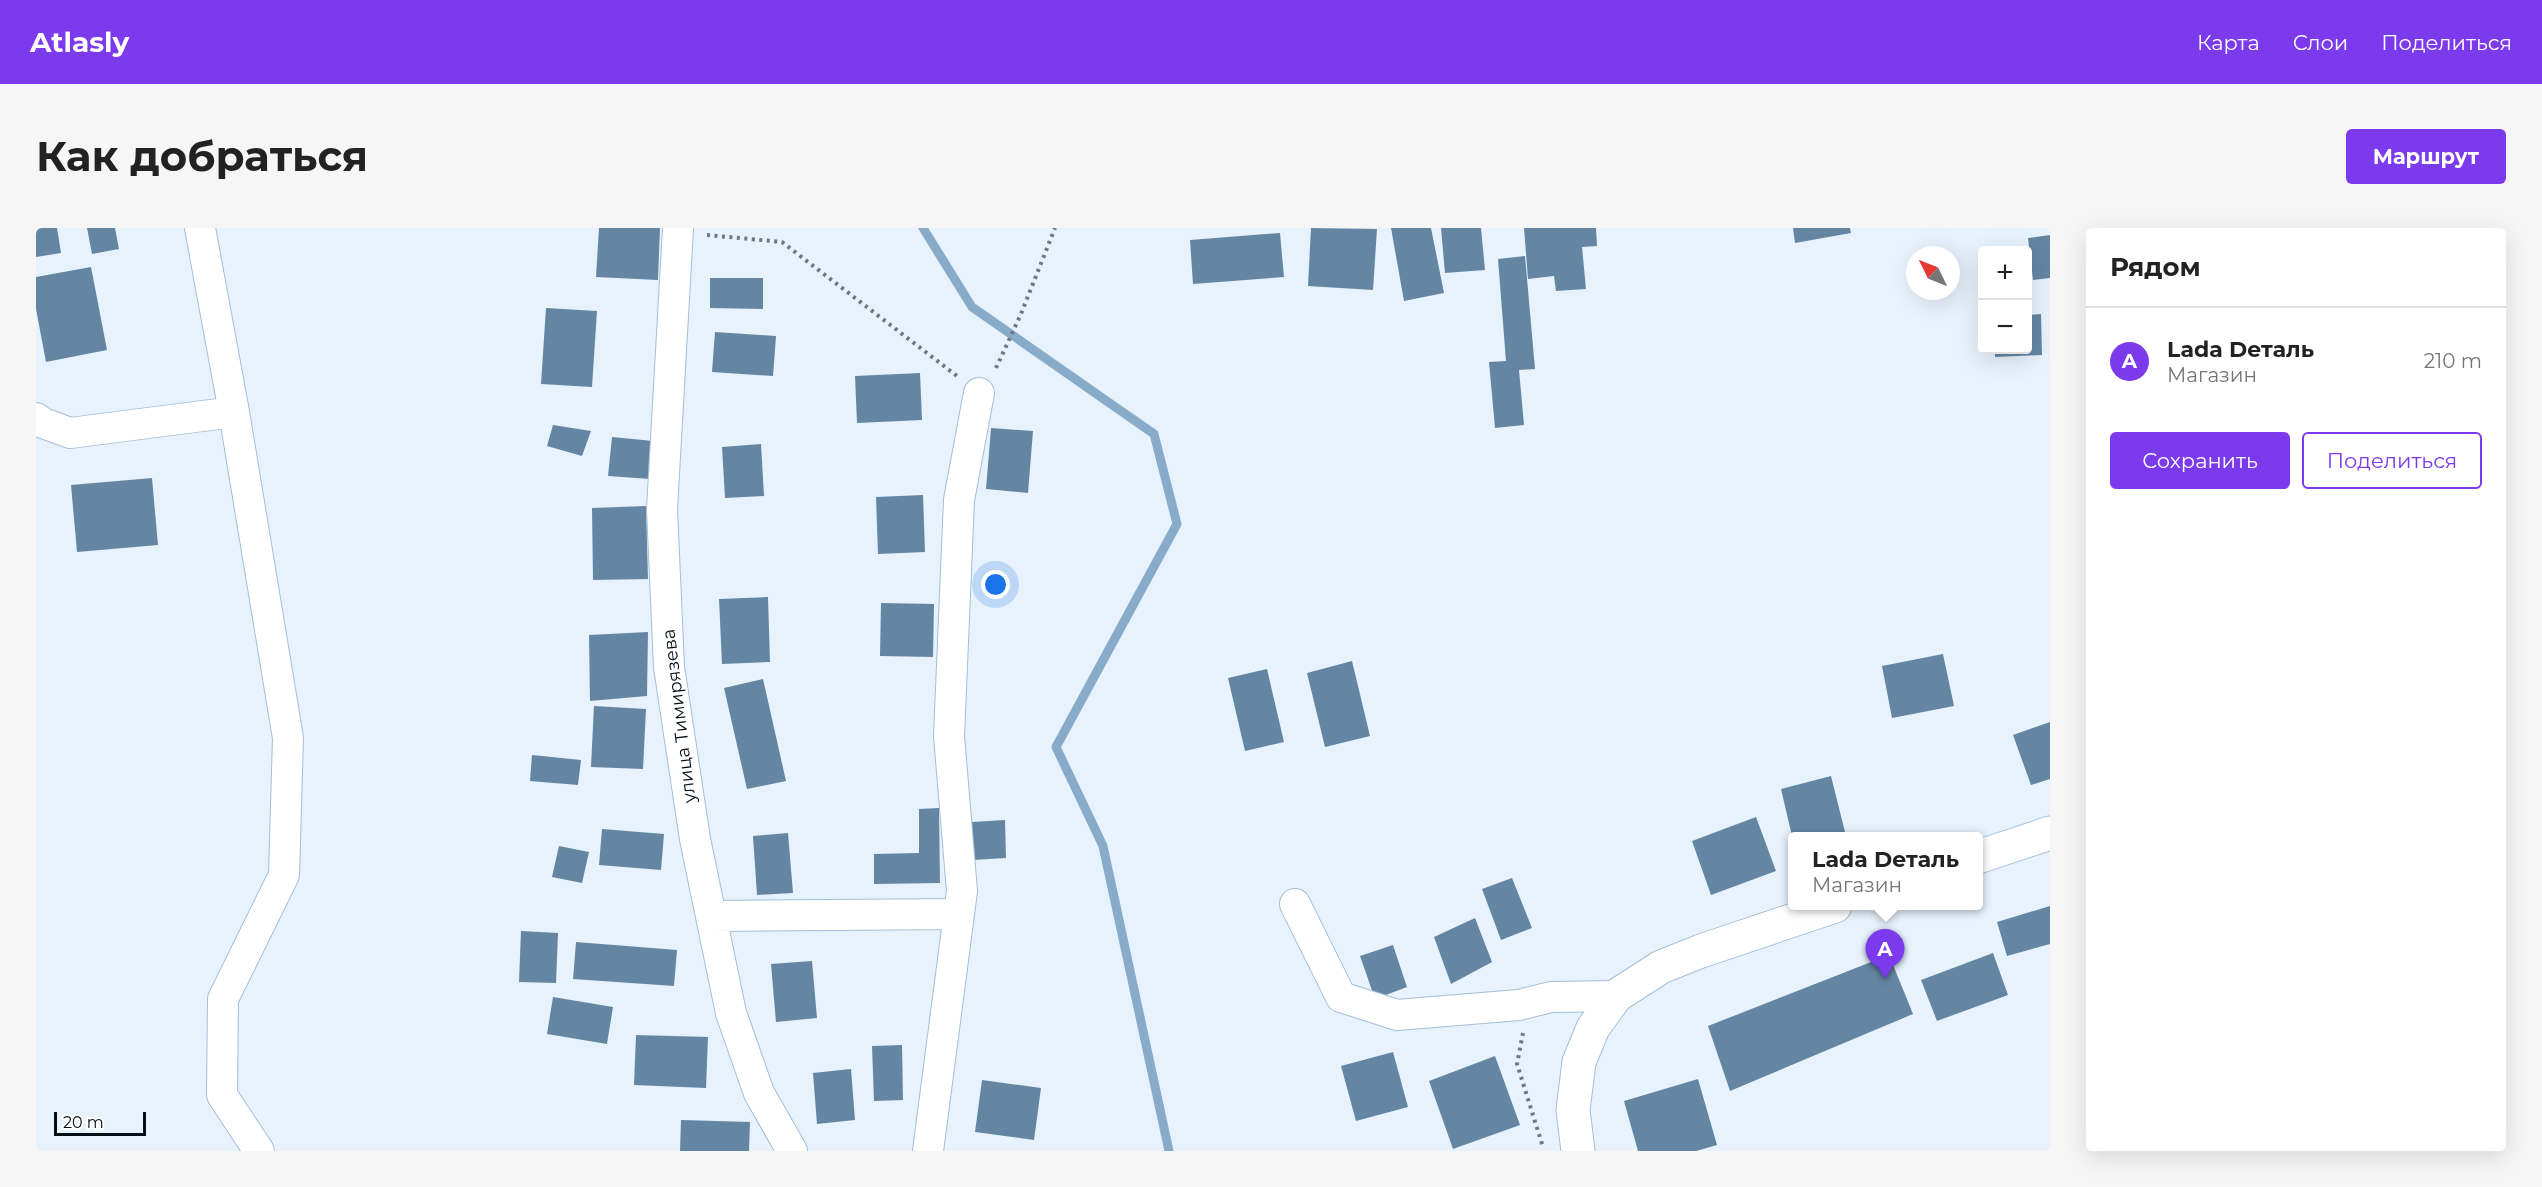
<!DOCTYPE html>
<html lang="ru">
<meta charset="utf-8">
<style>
:root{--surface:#fff;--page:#f6f6f6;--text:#222;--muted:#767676;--line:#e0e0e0;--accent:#7c3aed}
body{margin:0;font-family:Montserrat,sans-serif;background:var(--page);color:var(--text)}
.controls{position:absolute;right:18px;top:18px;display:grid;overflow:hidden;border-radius:6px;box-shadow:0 6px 24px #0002}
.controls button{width:54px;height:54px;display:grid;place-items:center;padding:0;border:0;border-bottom:2px solid var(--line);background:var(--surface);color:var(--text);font:30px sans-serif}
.compass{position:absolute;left:1870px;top:18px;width:54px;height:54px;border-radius:50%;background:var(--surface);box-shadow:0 6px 24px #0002;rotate:313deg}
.scale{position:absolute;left:18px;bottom:15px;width:92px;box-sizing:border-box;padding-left:6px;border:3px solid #050d15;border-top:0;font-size:16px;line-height:21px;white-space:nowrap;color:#050d15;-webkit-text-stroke:4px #fff;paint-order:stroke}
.you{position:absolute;left:960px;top:357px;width:21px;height:21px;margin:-15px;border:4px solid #fff;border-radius:50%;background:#1a73e8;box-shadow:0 0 0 9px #1a73e833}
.badge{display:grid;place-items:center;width:39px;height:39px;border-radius:50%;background:var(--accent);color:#fff;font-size:20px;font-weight:700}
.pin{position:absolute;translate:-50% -50px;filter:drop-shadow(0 2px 3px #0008)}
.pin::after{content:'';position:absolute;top:32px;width:21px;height:18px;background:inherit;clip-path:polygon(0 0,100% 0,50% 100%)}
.popup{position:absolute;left:1752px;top:604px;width:195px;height:78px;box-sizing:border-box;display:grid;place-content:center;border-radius:6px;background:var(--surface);filter:drop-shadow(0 2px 4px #0005);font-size:20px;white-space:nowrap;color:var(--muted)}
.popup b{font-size:22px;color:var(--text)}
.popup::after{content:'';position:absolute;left:50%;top:100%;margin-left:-12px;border:12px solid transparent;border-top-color:var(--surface)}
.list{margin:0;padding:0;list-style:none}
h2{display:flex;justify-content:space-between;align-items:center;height:78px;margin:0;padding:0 24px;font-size:26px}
h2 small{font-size:20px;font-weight:400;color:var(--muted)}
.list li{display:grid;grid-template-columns:39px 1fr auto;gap:18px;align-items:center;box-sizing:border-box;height:108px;padding:0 24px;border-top:2px solid var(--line)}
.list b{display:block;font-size:22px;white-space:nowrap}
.list p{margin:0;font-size:20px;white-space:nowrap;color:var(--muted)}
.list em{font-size:20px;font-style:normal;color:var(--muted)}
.actions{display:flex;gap:12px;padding:18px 24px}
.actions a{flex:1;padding:14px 0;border:2px solid var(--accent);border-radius:6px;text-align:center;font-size:21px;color:var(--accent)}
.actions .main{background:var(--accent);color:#fff}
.map{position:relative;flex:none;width:2014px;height:923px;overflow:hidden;border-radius:6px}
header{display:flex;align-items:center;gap:36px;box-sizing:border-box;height:84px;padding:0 30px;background:var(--accent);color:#fff}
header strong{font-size:28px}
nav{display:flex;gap:33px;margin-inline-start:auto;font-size:21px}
.intro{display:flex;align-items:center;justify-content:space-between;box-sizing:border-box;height:144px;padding:0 36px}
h1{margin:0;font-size:42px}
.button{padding:15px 27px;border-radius:6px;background:var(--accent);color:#fff;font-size:21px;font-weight:700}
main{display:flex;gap:36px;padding:0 36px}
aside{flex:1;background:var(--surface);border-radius:6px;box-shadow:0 6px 24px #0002}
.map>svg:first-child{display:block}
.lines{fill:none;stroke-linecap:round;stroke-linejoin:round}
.stream{stroke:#88abca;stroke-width:9}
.building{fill:#6486a3}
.minor-casing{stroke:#a4bed6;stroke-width:32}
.major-casing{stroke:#a4bed6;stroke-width:35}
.path{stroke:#6f7881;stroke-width:4;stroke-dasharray:3 4.5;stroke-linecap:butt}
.minor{stroke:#fff;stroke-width:30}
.major{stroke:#fff;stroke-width:33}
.labels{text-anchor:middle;stroke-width:5;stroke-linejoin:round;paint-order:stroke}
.street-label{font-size:18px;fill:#050d15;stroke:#fff}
</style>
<header>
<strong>Atlasly</strong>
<nav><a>Карта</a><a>Слои</a><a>Поделиться</a></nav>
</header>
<div class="intro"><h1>Как добраться</h1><a class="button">Маршрут</a></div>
<main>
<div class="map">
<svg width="2014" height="923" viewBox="0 0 2014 923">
<rect width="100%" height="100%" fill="#e7f2fc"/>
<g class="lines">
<path class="stream" d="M887,0l49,79 182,127 23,90 -121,223 47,99 66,305"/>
</g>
<path class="building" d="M0,0h21l4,25 -25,4z
M51,0h28l4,21 -27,5z
M563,0h61l-2,52 -62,-3z
M1275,0l66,1 -4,61 -65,-4z
M1355,0h40l13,65 -40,8z
M1405,0h40l4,42 -40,3z
M1488,0h72l1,18 -15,1 4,42 -30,2 -2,-15 -26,3z
M1757,0h57l1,5 -56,10z
M1244,5l4,44 -91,7 -3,-44z
M2014,7v43l-17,2 -5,-42z
M1489,28l10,113 -16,1 5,55 -29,3 -6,-66 17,-1 -8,-102z
M55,39l16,83 -61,12 -10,-53v-32z
M674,50h53v31l-53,-1z
M510,80l51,3 -5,76 -51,-3z
M2005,86l1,41 -47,2v-7h33v-35z
M679,104l61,4 -3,40 -61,-4z
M884,145l2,47 -65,3 -2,-47z
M517,197l38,6 -9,25 -35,-10z
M955,200l42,3 -5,62 -42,-4z
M576,209l41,4 -3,38 -42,-3z
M725,216l3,52 -39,2 -3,-51z
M116,250l6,67 -81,7 -6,-67z
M887,267l2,57 -47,2 -2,-57z
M610,278l2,73 -55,1 -1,-72z
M732,369l2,65 -48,2 -3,-65z
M845,375l53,1 -1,53 -53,-1z
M612,404l-1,64 -57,5 -1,-66z
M1907,426l11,52 -62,12 -10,-52z
M1316,433l18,75 -45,11 -18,-74z
M1231,441l17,73 -39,9 -17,-73z
M727,451l23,102 -39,8 -23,-101z
M558,478l52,3 -3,60 -52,-2z
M2014,494v57l-19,6 -18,-50z
M496,527l49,5 -3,25 -48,-4z
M1795,548l15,60h-54l-11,-47z
M903,580l1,75 -66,1v-30l45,-1v-44z
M1720,589l20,54 -65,24 -19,-54z
M969,592l1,38 -33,2 -1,-38z
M566,601l62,5 -3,36 -62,-5z
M752,605l5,60 -36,2 -4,-59z
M523,618l30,6 -7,31 -30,-6z
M1476,650l20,50 -31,12 -19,-51z
M2014,678v38l-43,12 -10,-34z
M1439,690l17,44 -41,22 -17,-47z
M485,703l37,2 -2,50 -37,-1z
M540,714l101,8 -3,36 -101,-7z
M1357,717l14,42 -32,12 -15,-43z
M1957,725l15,42 -71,26 -16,-41z
M1853,727l24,59 -183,77 -22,-65z
M776,733l5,57 -41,4 -5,-58z
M517,769l60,10 -6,37 -60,-10z
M600,807l72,2 -2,51 -72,-3z
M866,817l1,55 -29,1 -2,-55z
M1357,824l15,55 -52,14 -15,-55z
M1459,828l25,69 -67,24 -24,-68z
M815,841l4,51 -38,4 -4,-51z
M1662,851l19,66 -21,6h-58l-14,-50z
M946,852l59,8 -7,52 -59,-8z
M645,892l69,2 -1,29h-69z"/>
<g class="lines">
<g class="minor-casing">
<path id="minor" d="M164,0l34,184 54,326 -4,137 -61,124 -1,96 37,56
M642,0l-16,281 7,158 26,172 36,174 28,80 33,58
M0,190l7,5 27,10 164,-21
M1259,676l46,93 56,18 122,-10 32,-8 65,-1
M675,688l248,-2
M892,923l34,-260 -13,-155 10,-236 20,-107"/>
</g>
<g class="major-casing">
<path id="major" d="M1942,629l72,-24
M1542,923l-5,-41 6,-48 14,-34 23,-32 45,-29 40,-16 134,-45"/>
</g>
<path class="path" d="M671,7l75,7 175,134
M960,140l25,-54 34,-86
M1487,805l-6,31 26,83"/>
<use href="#minor" class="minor"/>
<use href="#major" class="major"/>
</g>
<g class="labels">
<g class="street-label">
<text transform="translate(643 488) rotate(-97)" y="6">улица Тимирязева</text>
</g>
</g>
</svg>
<div class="controls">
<button>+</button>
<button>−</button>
</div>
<svg class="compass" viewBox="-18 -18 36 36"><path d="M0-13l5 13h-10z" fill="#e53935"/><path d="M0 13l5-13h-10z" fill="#767676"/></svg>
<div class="scale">20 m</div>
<div class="you"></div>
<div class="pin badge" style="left:1849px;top:751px">A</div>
<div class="popup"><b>Lada Dеталь</b>Магазин</div>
</div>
<aside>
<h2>Рядом<small></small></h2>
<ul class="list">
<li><span class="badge">A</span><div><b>Lada Dеталь</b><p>Магазин</p></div><em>210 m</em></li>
</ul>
<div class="actions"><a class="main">Сохранить</a><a>Поделиться</a></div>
</aside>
</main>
